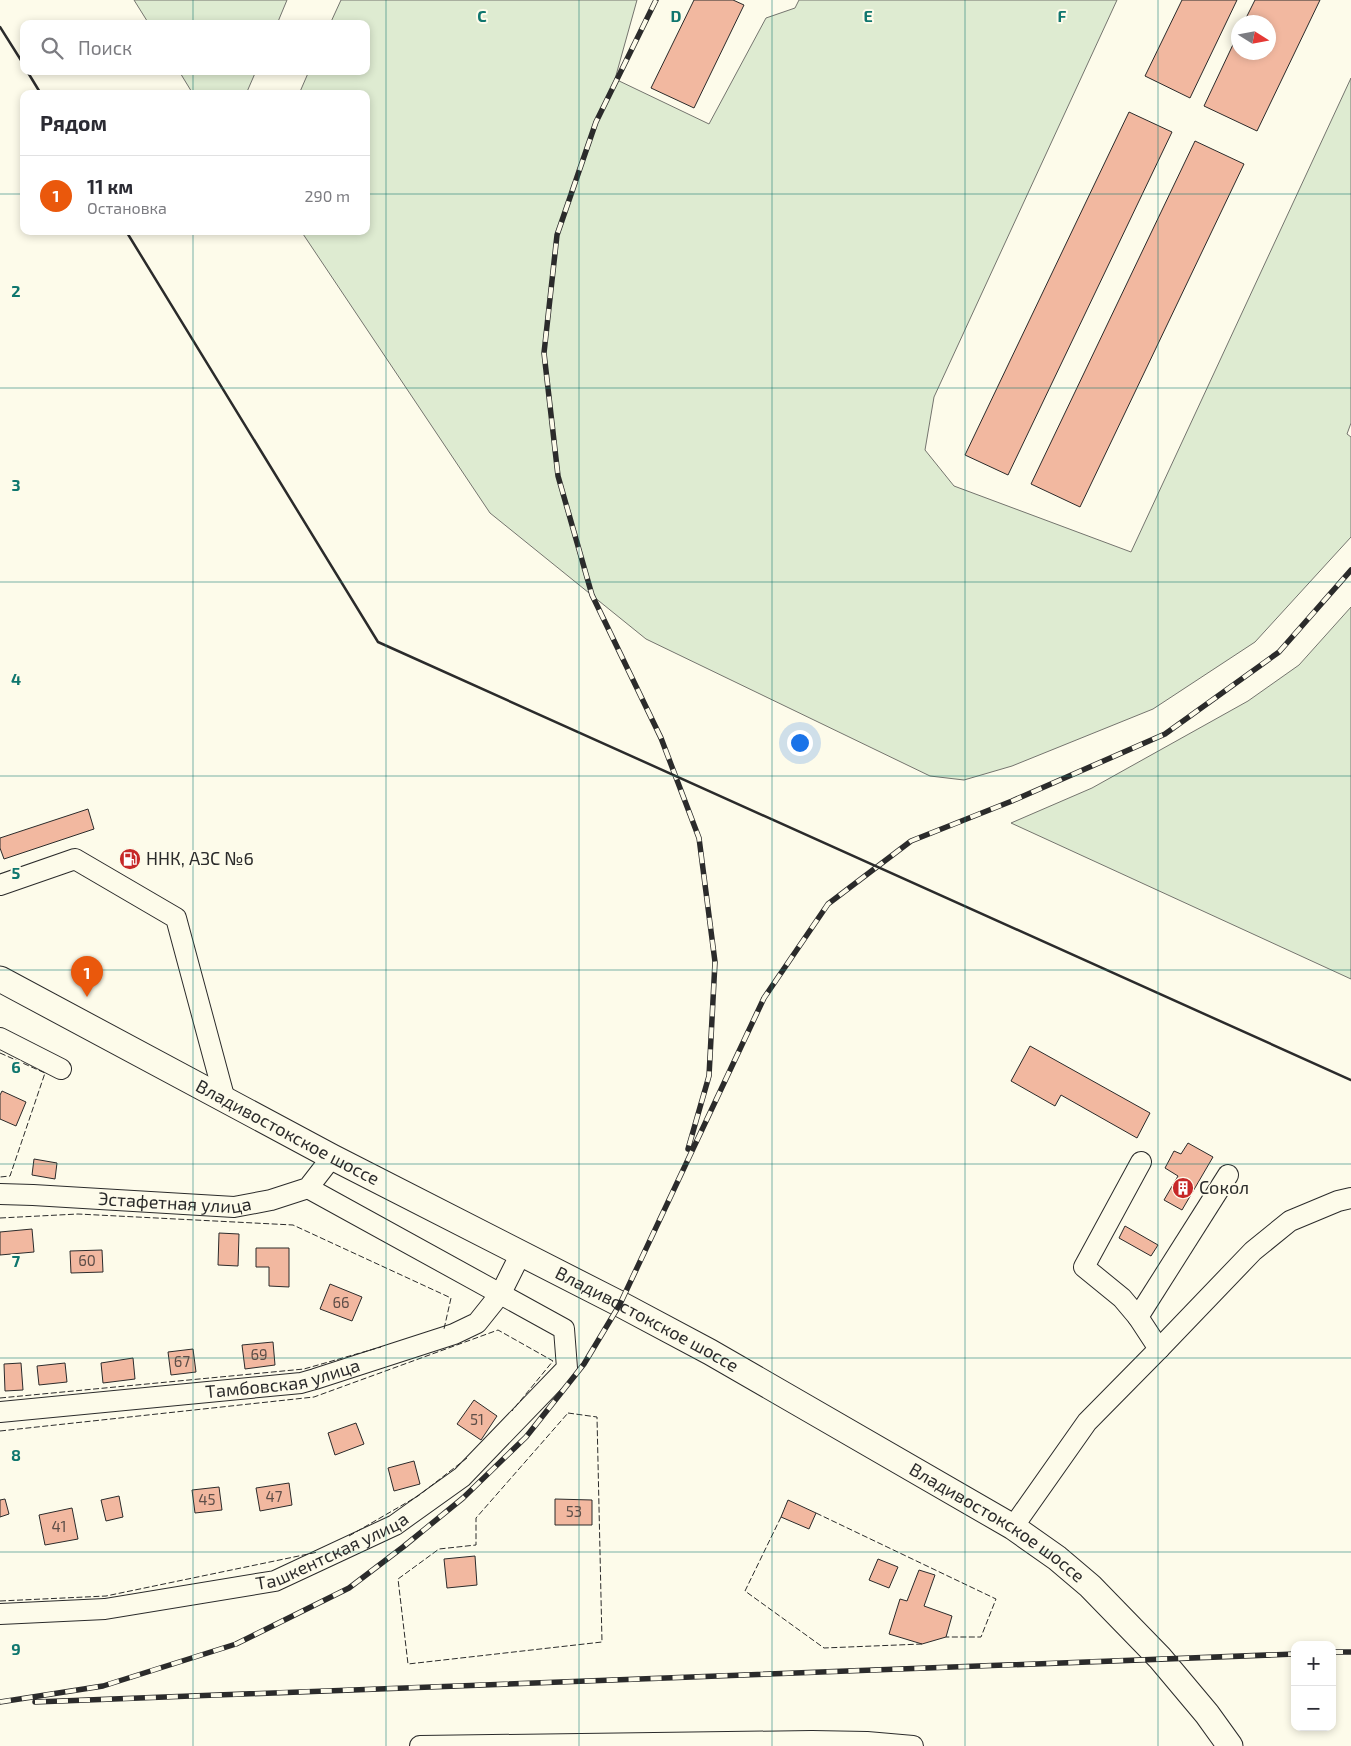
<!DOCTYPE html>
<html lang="ru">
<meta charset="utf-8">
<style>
:root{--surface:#fff;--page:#f2f2f3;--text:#2b2b33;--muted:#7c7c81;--line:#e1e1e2;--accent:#ea580c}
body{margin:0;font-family:"Exo 2",sans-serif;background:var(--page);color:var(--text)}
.controls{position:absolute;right:15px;bottom:15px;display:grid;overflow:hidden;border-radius:10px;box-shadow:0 2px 8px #0003}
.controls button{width:45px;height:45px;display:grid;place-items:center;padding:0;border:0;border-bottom:1px solid var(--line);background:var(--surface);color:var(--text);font:25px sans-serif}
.compass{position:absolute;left:1231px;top:15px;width:45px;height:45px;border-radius:50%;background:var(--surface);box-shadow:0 2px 8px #0003;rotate:101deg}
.you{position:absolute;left:799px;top:742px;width:18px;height:18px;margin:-12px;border:4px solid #fff;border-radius:50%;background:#1a73e8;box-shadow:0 0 0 8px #1a73e833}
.badge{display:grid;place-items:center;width:32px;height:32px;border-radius:50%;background:var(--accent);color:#fff;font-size:16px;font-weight:700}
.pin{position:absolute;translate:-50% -41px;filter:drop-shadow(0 1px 2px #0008)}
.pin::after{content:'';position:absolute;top:26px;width:18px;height:15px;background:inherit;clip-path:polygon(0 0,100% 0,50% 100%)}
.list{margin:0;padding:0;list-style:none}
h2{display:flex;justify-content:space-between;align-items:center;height:65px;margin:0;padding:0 20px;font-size:21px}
h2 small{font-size:16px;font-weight:400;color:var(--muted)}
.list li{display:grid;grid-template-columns:32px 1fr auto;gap:15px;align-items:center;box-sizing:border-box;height:80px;padding:0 20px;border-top:1px solid var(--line)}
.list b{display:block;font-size:19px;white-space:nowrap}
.list p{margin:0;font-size:16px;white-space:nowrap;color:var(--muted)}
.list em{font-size:16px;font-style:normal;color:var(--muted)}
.icon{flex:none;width:28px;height:28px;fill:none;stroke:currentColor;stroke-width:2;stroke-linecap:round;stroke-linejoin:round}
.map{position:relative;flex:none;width:1351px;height:1746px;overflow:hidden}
.search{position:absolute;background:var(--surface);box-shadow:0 2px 8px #0003;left:20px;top:20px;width:350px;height:55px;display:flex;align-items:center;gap:12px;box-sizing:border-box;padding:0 18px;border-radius:10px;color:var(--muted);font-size:19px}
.panel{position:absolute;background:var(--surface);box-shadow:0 2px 8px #0003;left:20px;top:90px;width:350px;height:145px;border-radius:10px}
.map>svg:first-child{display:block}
.green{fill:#deebd1;stroke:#74746e}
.building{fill:#f2b8a0;stroke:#2b2b2b}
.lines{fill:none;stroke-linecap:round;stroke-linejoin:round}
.minor-casing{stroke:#2b2b2b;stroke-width:22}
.major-casing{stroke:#2b2b2b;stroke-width:27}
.minor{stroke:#fdfbea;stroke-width:20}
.major{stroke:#fdfbea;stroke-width:25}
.rail-casing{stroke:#2b2b2b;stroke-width:5.5}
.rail{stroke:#fdfbea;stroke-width:4;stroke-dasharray:11;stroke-linecap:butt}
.fence{stroke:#2b2b2b;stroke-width:1;stroke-dasharray:6 2.5;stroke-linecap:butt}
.wall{stroke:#2b2b2b;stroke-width:2.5}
.grid{fill:none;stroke:#0f766e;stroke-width:1;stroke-opacity:0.55}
.labels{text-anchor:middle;stroke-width:4;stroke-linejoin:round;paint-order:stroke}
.number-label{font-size:15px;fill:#5d4e48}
.poi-label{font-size:18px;fill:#2b2b2b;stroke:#fdfbea;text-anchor:start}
.street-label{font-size:18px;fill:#2b2b2b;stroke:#fdfbea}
.grid-label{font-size:16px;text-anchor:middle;font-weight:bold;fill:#0f766e;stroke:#fdfbea;stroke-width:4;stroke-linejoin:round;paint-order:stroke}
</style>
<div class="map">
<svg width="1351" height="1746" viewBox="0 0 1351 1746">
<rect width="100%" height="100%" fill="#fdfbea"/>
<path class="green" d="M134,0h153l-10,24h-128z
M341,0h296l-22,79 94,45 57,-106 29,-10 4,-8h318l-183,397 -9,53 29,36 177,66 220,-474v345l-4,11 4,3v100l-96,105 -102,67 -141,57 -48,14 -34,-4 -284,-137 -156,-126 -189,-282h65v-137h-67l10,-23h57v-47h-36z
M179,71h77l-10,23h-53z
M1351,607v372l-340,-156 81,-35 156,-87 51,-36z"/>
<path class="building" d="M694,0h39l11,5 -50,103 -43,-20z
M1182,0h55l-47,98 -45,-22z
M1255,0h65l-63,131 -53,-25 34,-72v18h30v-30h-24z
M1129,112l43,20 -164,343 -43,-20z
M1195,141l49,23 -164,343 -49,-23z
M88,809l6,20 -90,30 -4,-11v-10z
M1030,1046l120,67 -13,25 -76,-43 -6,11 -44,-25z
M2,1091l24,11 -10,24 -16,-7v-24z
M1188,1143l25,14 -31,53 -18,-10 14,-24 -13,-8 9,-17 7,3z
M34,1159l23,4 -2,16 -23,-4z
M1125,1226l33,19 -7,11 -32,-18z
M32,1229l2,23 -34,3v-23z
M219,1233l20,1 -1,32 -20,-1z
M256,1248h33v39l-20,-1v-19h-13z
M102,1250l1,22 -32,1 -1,-22z
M330,1284l32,13 -10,24 -32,-12z
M273,1342l2,23 -30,4 -3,-24z
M193,1349l3,23 -25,3 -3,-23z
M133,1358l2,21 -32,4 -2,-20z
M21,1363l2,27 -18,1 -1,-27z
M65,1363l2,19 -28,3 -2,-19z
M474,1400l23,16 -16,24 -24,-16z
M356,1423l8,21 -29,11 -7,-22z
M414,1461l6,23 -26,7 -6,-23z
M289,1483l3,22 -32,6 -4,-23z
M219,1487l3,23 -27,3 -3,-23z
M119,1496l4,21 -17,4 -5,-21z
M5,1499l4,15 -9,3v-17z
M555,1499l37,1v25h-37z
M788,1500l28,13 -7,16 -28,-12z
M72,1508l6,31 -33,6 -6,-30z
M475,1556l2,29 -30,3 -3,-29z
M878,1559l20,8 -9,21 -20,-8z
M919,1570l16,5 -11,31 28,10 -6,21 -24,7 -33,-10 11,-35 7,2z"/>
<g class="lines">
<g class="minor-casing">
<g id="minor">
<path d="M0,885l75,-26 101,59 49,182"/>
<path d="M0,1038l61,31"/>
<path d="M1141,1162l-57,105 38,31 16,19 21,32"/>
<path id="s1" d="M0,1194l33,1 201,12 37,-7 37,-12 24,-31"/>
<path d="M1138,1317l90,-142"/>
<path id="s2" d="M0,1412l301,-29 14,-4 139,-45 23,-11 24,-30 20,-40"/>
<path d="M1013,1527l74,-105 72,-73 94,-98 37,-30 48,-20 13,-3"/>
<path id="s3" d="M0,1614l105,-5 170,-28 120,-56 67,-48 105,-109 -3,-39 -256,-141"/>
<path d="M420,1746l392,-5 55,1 46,4"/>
</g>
</g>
<g class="major-casing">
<g id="major">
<path id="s4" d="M0,979l332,178 288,147 90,48 303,175 44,31 33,28 70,72 47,56 23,32"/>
</g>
</g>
<use href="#minor" class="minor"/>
<use href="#major" class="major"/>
<g class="rail-casing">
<path id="rail" d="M656,0l-60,122 -39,113 -13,118 14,123 34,119 69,143 38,100 16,124 -6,114 -21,73
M1332,1652h19
M0,1702l103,-16 133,-42 113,-56 54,-41 60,-49 63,-61 58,-73 36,-60 144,-306 64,-94 83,-63 101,-40 153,-67 114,-82 72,-82
M35,1702l1260,-48"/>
</g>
<use href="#rail" class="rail"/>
<path class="fence" d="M0,1053l45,20 -35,103 -10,1
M0,1218l78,-4 215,11 158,73 -7,31
M0,1398l304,-29 77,-22
M568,1413l29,4 5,225 -194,22 -10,-85 41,-30 37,-4v-27z
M0,1431l314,-34 184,-67 55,31 -41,50
M816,1513l180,86 -15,38h-35
M781,1517l-36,74 79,57 98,-4
M349,1536l69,-40 49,-38
M0,1601l106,-5 212,-44"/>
<path class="wall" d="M0,27l24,38
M27,71l14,23
M126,231l252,411 973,438"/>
</g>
<path class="grid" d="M193,0v24M386,0v1746M579,0v1746M772,0v1746M965,0v1746M1158,0v1746M193,71v23M0,194h24M366,194h985M193,231v1515M0,388h1351M0,582h1351M0,776h1351M0,970h1351M0,1164h1351M0,1358h1351M0,1552h1351"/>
<defs>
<g id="fuel-disc" transform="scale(1.125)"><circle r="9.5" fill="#c62828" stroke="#fdfbea"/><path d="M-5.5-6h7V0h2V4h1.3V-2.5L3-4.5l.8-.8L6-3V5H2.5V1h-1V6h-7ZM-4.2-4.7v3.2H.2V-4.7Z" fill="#fff"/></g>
<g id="building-disc" transform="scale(1.125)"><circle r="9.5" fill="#c62828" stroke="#fdfbea"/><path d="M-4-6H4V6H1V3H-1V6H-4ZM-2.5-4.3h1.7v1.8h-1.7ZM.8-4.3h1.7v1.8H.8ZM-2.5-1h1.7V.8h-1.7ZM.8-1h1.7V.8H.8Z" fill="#fff"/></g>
</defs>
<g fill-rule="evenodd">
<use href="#fuel-disc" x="130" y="859"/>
<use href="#building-disc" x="1183" y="1188"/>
</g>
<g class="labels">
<g class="number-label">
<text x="87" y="1266">60</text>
<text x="341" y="1308">66</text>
<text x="259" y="1360">69</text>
<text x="182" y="1367">67</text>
<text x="477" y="1425">51</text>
<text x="274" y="1502">47</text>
<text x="207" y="1505">45</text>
<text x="574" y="1517">53</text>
<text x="59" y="1532">41</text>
</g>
<g class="poi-label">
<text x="146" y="865">ННК, АЗС №6</text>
<text x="1199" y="1194">Сокол</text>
</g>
<g class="street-label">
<text dy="6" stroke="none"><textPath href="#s4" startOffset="326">Владивостокское шоссе</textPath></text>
<text dy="6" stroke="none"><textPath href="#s1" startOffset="175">Эстафетная улица</textPath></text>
<text dy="6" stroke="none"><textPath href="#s4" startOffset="731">Владивостокское шоссе</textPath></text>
<text dy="6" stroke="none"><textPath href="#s2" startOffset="285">Тамбовская улица</textPath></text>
<text dy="6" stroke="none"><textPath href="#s4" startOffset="1136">Владивостокское шоссе</textPath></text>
<text dy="6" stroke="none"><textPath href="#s3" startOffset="341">Ташкентская улица</textPath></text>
</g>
</g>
<g class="grid-label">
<text x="482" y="22">C</text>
<text x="676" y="22">D</text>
<text x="868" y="22">E</text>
<text x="1062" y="22">F</text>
<text x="16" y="297">2</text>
<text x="16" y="491">3</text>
<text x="16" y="685">4</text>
<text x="16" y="879">5</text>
<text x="16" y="1073">6</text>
<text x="16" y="1267">7</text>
<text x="16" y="1461">8</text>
<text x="16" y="1655">9</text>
</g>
</svg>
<div class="controls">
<button>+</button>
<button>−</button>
</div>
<svg class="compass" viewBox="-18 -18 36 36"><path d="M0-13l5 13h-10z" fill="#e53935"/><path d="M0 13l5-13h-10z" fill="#7c7c81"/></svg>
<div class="you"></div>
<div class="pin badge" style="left:87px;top:997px">1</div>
<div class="search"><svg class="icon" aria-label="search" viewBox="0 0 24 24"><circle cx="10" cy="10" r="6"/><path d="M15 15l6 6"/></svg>Поиск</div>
<section class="panel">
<h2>Рядом<small></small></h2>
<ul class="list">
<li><span class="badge">1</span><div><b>11 км</b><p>Остановка</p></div><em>290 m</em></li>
</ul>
</section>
</div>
